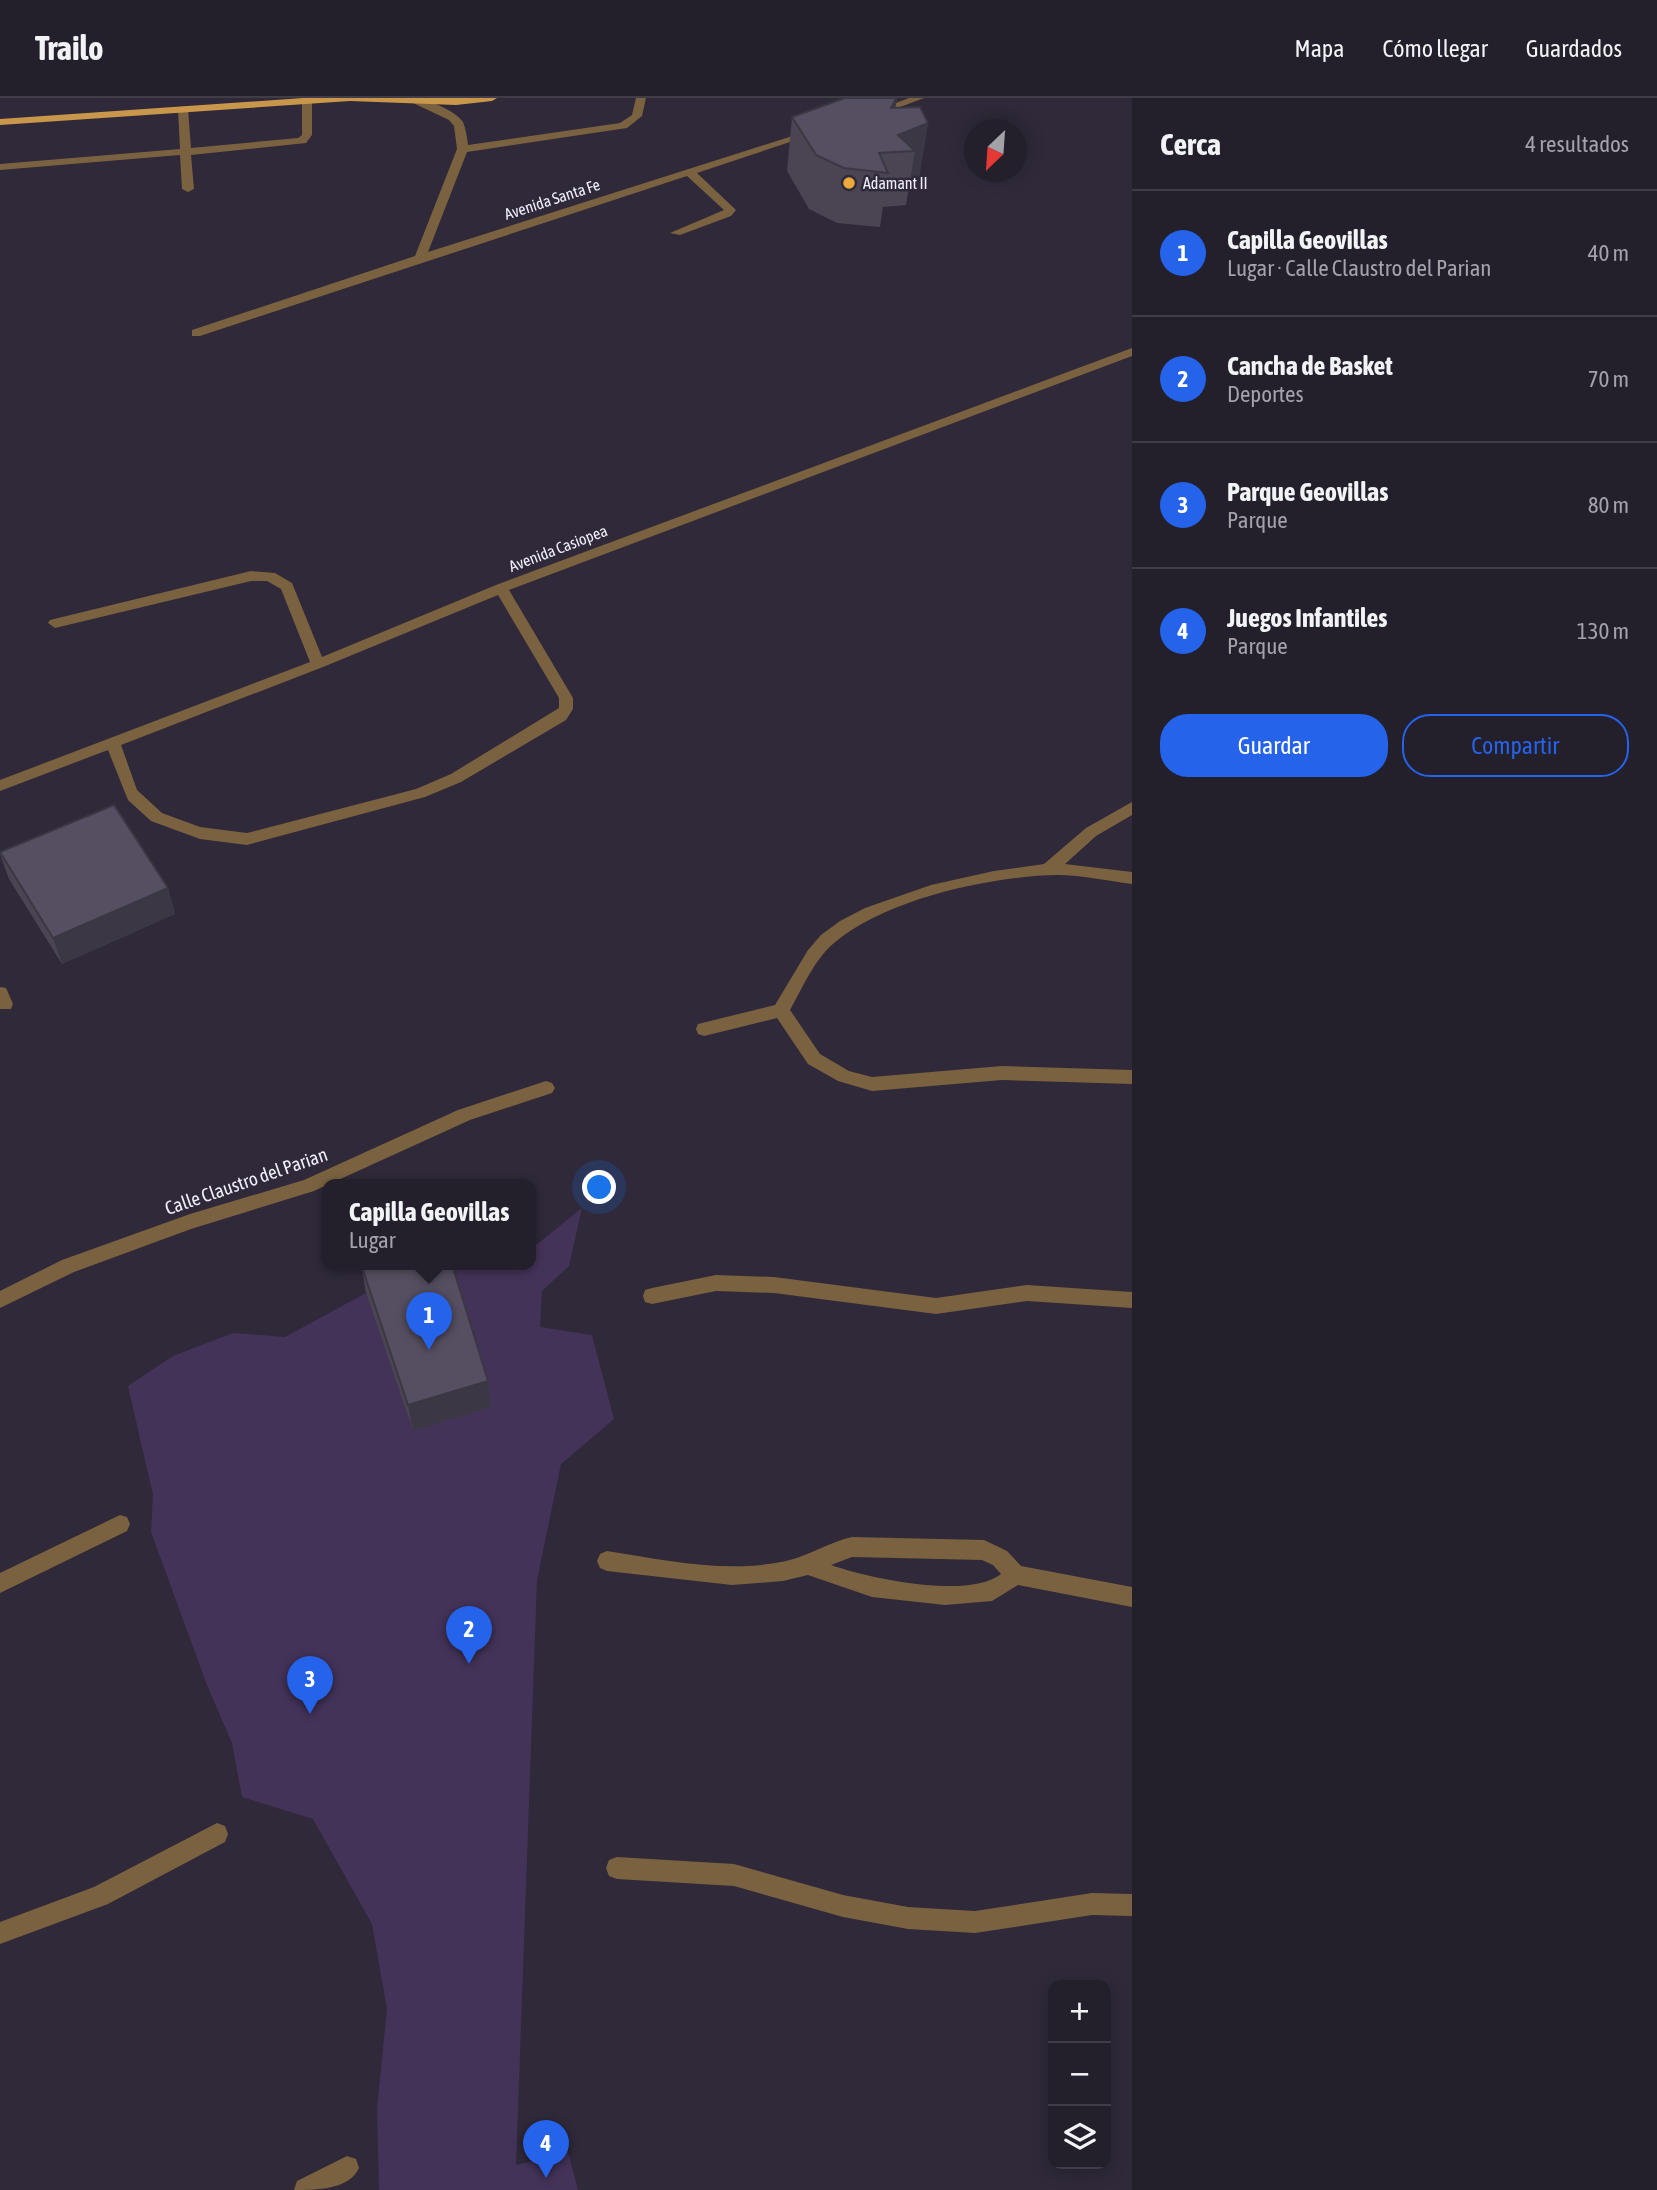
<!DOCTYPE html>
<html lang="es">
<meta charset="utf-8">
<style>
:root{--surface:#231f2b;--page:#2f2c37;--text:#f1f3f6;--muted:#a3a2a9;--line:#403d47;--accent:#2563eb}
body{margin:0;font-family:"Asap Condensed",sans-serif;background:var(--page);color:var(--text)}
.controls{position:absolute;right:21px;bottom:21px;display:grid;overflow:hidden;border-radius:14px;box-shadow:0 4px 18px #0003}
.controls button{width:63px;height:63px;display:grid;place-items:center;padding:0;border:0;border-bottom:2px solid var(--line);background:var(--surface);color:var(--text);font:35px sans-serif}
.compass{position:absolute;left:964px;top:21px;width:63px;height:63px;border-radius:50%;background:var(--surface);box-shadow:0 4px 18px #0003;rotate:205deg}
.you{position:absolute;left:600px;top:1090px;width:24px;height:24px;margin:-18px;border:5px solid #fff;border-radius:50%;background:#1a73e8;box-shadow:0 0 0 10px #1a73e833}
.badge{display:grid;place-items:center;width:46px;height:46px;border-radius:50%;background:var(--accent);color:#fff;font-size:23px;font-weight:700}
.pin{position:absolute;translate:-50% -58px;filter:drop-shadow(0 2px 4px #0008)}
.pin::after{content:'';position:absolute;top:37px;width:24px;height:21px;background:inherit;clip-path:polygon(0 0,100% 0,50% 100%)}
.popup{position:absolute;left:322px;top:1081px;width:214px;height:91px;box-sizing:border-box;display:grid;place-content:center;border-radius:14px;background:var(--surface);filter:drop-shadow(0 2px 5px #0005);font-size:23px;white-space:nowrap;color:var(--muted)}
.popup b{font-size:26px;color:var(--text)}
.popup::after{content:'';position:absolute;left:50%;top:100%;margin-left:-14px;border:14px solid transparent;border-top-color:var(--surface)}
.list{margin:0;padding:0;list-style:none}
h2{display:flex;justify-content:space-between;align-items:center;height:91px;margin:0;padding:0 28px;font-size:30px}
h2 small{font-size:23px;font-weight:400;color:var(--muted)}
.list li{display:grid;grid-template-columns:46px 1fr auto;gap:21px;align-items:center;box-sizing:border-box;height:126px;padding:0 28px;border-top:2px solid var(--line)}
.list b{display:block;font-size:26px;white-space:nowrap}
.list p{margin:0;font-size:23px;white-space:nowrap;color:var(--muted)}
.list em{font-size:23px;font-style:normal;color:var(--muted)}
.actions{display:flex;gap:14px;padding:21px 28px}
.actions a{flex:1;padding:16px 0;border:2px solid var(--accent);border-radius:28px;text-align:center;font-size:24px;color:var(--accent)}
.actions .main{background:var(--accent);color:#fff}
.icon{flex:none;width:38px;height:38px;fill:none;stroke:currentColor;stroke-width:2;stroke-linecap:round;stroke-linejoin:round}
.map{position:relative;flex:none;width:1132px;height:2092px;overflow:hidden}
header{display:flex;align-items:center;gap:42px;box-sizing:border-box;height:98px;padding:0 35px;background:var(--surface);border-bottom:2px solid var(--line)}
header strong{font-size:33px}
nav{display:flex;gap:38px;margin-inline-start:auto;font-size:24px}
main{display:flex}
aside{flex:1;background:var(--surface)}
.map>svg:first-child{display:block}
.green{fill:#443359}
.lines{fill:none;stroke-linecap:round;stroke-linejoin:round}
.minor{fill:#7a6240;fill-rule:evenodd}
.major{fill:#c8974b;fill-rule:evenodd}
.wall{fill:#4a4453}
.shaded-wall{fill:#3c3744}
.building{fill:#564f61;stroke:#3c3744;stroke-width:2}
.poi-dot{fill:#eca93a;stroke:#2f2939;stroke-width:2.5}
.labels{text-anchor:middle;stroke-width:5;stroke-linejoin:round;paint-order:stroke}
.far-poi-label{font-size:16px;fill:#f2eef9;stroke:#2f2939;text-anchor:start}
.far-street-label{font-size:16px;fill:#f2eef9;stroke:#2f2939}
.street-label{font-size:19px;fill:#f2eef9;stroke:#2f2939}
</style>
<header>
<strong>Trailo</strong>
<nav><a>Mapa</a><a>Cómo llegar</a><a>Guardados</a></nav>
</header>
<main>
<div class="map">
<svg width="1132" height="2092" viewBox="0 0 1132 2092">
<rect width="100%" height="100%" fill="#2f2939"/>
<path class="green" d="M582,1110l-13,58 -27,25 -2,36 52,8 22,84 -53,45 -24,116 -21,585 52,-13 10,38h-199l-2,-81 10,-100 -15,-85 -59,-105 -71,-22 -10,-54 -25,-58 -56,-153 2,-37 -25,-109 45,-30 60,-23 52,4 81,-44 47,138 34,-164 83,-3 1,-15z"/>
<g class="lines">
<path class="minor" d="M306,0l6,3v34l-6,8 -115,12 3,34 -6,3 -6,-3 -2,-34 -180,15v-6l180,-15 -2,-40 5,-3 5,3 3,39 107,-10 4,-3v-34z
M411,0c14,0 44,12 52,24 3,7 4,16 5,23l152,-22 12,-8 4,-17h10l-4,18 -15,12 -160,24 -39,100 380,-121 9,2 -120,40 39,37 -5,6 -51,19 -10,-2 54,-23 -37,-34 -487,160h-8v-6l223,-74 42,-107 -3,-23 -5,-6 -38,-18z
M909,0h15l-45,17 -9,-2z
M1132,250v8l-623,234 64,108v11l-7,11 -105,62 -36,15 -178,48 -47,-6 -49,-18 -23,-21 -20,-50 -108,41v-11l310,-118 -29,-73 -14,-8h-16l-196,47 -7,-5 2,-3 201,-49 24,2 17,10 30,74 174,-72zM498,497l61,103v10l-108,66 -35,15 -169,44 -47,-6 -38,-14 -25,-23 -16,-45 202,-78z
M1132,704v13l-36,21 -31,28 67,8v12c-25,-3 -50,-9 -75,-9 -66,1 -172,24 -223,68 -20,17 -31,44 -44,67l30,44 29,17 23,6 130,-11 130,4v14l-130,-4 -130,11 -34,-10 -30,-17 -31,-46 -73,18 -6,-2 -2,-5 2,-5 77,-19 33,-55 13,-15 19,-14 25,-13 66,-23 63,-14 50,-7 42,-36z
M0,889l6,1 7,16 -2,5h-11z
M546,983l6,2 3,5 -3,5 -82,27 -156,71 -123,38 -117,43 -74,36v-17l62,-31 128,-46 114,-34 154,-70z
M716,1177l58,2 162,21 91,-13 105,7v16l-105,-7 -91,13 -162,-21 -58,-2 -64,13 -7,-2 -2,-6 2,-6 7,-2z
M120,1417l7,2 3,7 -3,7 -127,62v-20z
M852,1439l132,3 23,11 14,15 111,21v20l-114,-22 -26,16 -47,4 -73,-8 -64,-22 -25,6 -51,4 -125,-14 -7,-3 -3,-7 3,-7 7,-3c58,9 120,23 179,10 23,-5 43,-19 66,-24zM852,1459l130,3 11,5 8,9c-32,26 -133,4 -170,-9z
M217,1725l8,3 3,8 -3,8 -117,62 -108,40v-22l94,-35z
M617,1759l117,7 109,31 65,12 67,4 117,-18 40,1v22l-40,-1 -117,18 -67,-4 -65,-12 -109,-31 -117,-7 -8,-3 -3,-8 3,-8z
M347,2058l9,3 3,9c-10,22 -43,22 -65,22l3,-9z"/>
<path class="major" d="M303,0h194l-5,3 -36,4 -106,-4 -350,24v-6z"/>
</g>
<path class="wall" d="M845,0h52l-2,10 33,15 -9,55 -9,3 -4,24 -23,2 -3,20 -43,-4 -28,-14 -22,-38 5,-54z
M0,756l168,34 7,26 -113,50 -53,-85z
M361,1166l127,117 3,26 -78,24 -47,-138z"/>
<path class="shaded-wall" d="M896,0h1l-8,52 2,-42z
M928,25l-9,55 -9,3 5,-30 -17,-16z
M168,790l7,26 -113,50 -9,-26z
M488,1283l3,26 -78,24 -5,-26z"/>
<path class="building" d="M845,0h51l-5,10 29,-1 8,16 -30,12 17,16 -36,2 9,20 -44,-5 -28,-13 -24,-38z
M114,707l54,83 -115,50 -53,-86z
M361,1166h91l36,117 -80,24z"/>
<circle class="poi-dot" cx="849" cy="85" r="7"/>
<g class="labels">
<g class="far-poi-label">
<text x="863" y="91">Adamant II</text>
</g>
<g class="far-street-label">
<text transform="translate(552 101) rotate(-18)" y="6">Avenida Santa Fe</text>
<text transform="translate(558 450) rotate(-21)" y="6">Avenida Casiopea</text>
</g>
<g class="street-label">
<text transform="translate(246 1083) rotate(-19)" y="7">Calle Claustro del Parian</text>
</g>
</g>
</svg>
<div class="controls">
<button>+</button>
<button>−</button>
<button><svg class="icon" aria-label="layers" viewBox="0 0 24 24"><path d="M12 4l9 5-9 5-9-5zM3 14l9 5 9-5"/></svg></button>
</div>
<svg class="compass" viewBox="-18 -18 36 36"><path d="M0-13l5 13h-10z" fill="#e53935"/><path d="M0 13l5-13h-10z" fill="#a3a2a9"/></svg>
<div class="you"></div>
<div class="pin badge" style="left:429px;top:1252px">1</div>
<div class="popup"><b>Capilla Geovillas</b>Lugar</div>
<div class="pin badge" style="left:469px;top:1566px">2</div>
<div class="pin badge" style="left:310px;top:1616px">3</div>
<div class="pin badge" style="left:546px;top:2080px">4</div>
</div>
<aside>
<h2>Cerca<small>4 resultados</small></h2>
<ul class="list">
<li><span class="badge">1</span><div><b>Capilla Geovillas</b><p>Lugar · Calle Claustro del Parian</p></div><em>40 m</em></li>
<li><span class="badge">2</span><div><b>Cancha de Basket</b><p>Deportes</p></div><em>70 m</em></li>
<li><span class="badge">3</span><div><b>Parque Geovillas</b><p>Parque</p></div><em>80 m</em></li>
<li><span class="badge">4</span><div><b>Juegos Infantiles</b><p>Parque</p></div><em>130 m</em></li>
</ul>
<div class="actions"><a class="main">Guardar</a><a>Compartir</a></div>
</aside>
</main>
